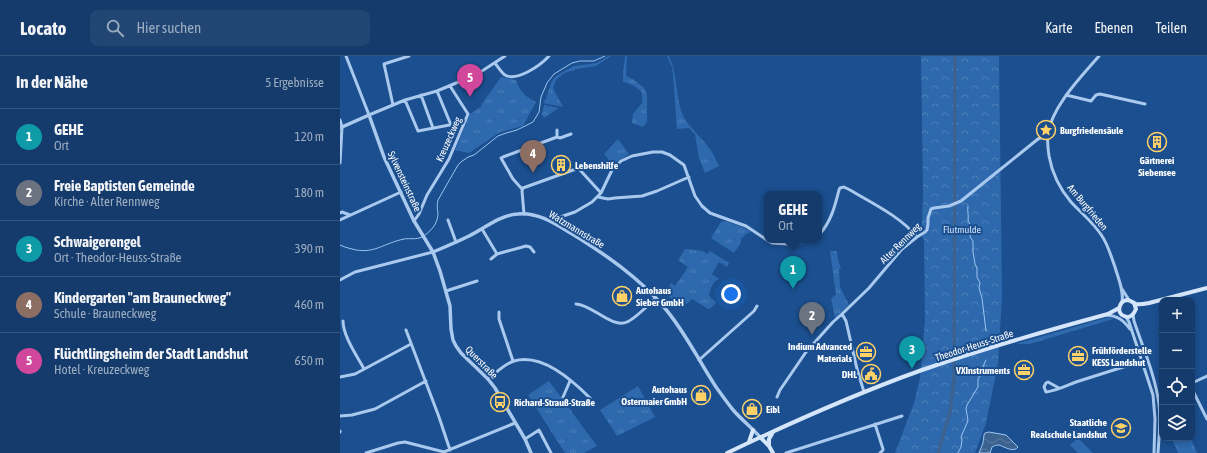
<!DOCTYPE html>
<html lang="de">
<meta charset="utf-8">
<style>
:root{--surface:#143b6b;--page:#214673;--text:#f1f3f6;--muted:#9dadc1;--line:#33557e;--accent:#ffd166}
body{margin:0;font-family:"Asap Condensed",sans-serif;background:var(--page);color:var(--text)}
.controls{position:absolute;right:12px;bottom:12px;display:grid;overflow:hidden;border-radius:8px;box-shadow:0 2px 6px #0003}
.controls button{width:36px;height:36px;display:grid;place-items:center;padding:0;border:0;border-bottom:1px solid var(--line);background:var(--surface);color:var(--text);font:20px sans-serif}
.you{position:absolute;left:391px;top:238px;width:14px;height:14px;margin:-10px;border:3px solid #fff;border-radius:50%;background:#1a73e8;box-shadow:0 0 0 6px #1a73e833}
.badge{display:grid;place-items:center;width:26px;height:26px;border-radius:50%;background:var(--accent);color:#fff;font-size:13px;font-weight:700}
.pin{position:absolute;translate:-50% -33px;filter:drop-shadow(0 1px 2px #0008)}
.pin::after{content:'';position:absolute;top:21px;width:14px;height:12px;background:inherit;clip-path:polygon(0 0,100% 0,50% 100%)}
.popup{position:absolute;left:424px;top:135px;width:58px;height:52px;box-sizing:border-box;display:grid;place-content:center;border-radius:8px;background:var(--surface);filter:drop-shadow(0 1px 3px #0005);font-size:13px;white-space:nowrap;color:var(--muted)}
.popup b{font-size:15px;color:var(--text)}
.popup::after{content:'';position:absolute;left:50%;top:100%;margin-left:-8px;border:8px solid transparent;border-top-color:var(--surface)}
.list{margin:0;padding:0;list-style:none}
h2{display:flex;justify-content:space-between;align-items:center;height:52px;margin:0;padding:0 16px;font-size:17px}
h2 small{font-size:13px;font-weight:400;color:var(--muted)}
.list li{display:grid;grid-template-columns:26px 1fr auto;gap:12px;align-items:center;box-sizing:border-box;height:56px;padding:0 16px;border-top:1px solid var(--line)}
.list b{display:block;font-size:15px;white-space:nowrap}
.list p{margin:0;font-size:13px;white-space:nowrap;color:var(--muted)}
.list em{font-size:13px;font-style:normal;color:var(--muted)}
.icon{flex:none;width:22px;height:22px;fill:none;stroke:currentColor;stroke-width:2;stroke-linecap:round;stroke-linejoin:round}
.map{position:relative;flex:none;width:867px;height:397px;overflow:hidden}
header{display:flex;align-items:center;gap:24px;box-sizing:border-box;height:56px;padding:0 20px;background:var(--surface);border-bottom:1px solid var(--line)}
header strong{font-size:19px}
nav{display:flex;gap:22px;margin-inline-start:auto;font-size:14px}
.search{width:280px;height:36px;background:var(--page);display:flex;align-items:center;gap:10px;box-sizing:border-box;padding:0 14px;border-radius:8px;color:var(--muted);font-size:15px}
main{display:flex}
aside{flex:1;background:var(--surface)}
.map>svg:first-child{display:block}
.grass{fill:url(#grass-tufts)}
.park{fill:url(#park-crowns)}
.pitch{fill:#2e69ad}
.water{fill:url(#water-waves);stroke:#9cc4f0}
.lines{fill:none;stroke-linecap:round;stroke-linejoin:round}
.stream{stroke:#9cc4f0;stroke-width:1}
.canal{stroke:#3c6290;stroke-width:3.5}
.minor{stroke:#a9c9ee;stroke-width:3}
.tertiary{stroke:#a9c9ee;stroke-width:3.5}
.secondary{stroke:#d6e6fa;stroke-width:4}
.labels{text-anchor:middle;stroke-width:4;stroke-linejoin:round;paint-order:stroke}
.poi-label{font-size:10px;font-weight:bold;fill:#fff;stroke:#1b4f8f;text-anchor:start}
.street-label{font-size:10px;fill:#fff;stroke:#1b4f8f}
.park-label{font-size:10px;fill:#cfe3fa;stroke:#1b4f8f}
</style>
<header>
<strong>Locato</strong>
<div class="search"><svg class="icon" aria-label="search" viewBox="0 0 24 24"><circle cx="10" cy="10" r="6"/><path d="M15 15l6 6"/></svg>Hier suchen</div>
<nav><a>Karte</a><a>Ebenen</a><a>Teilen</a></nav>
</header>
<main>
<aside>
<h2>In der Nähe<small>5 Ergebnisse</small></h2>
<ul class="list">
<li><span class="badge" style="background:#0f9aa8">1</span><div><b>GEHE</b><p>Ort</p></div><em>120 m</em></li>
<li><span class="badge" style="background:#6b7280">2</span><div><b>Freie Baptisten Gemeinde</b><p>Kirche · Alter Rennweg</p></div><em>180 m</em></li>
<li><span class="badge" style="background:#0f9aa8">3</span><div><b>Schwaigerengel</b><p>Ort · Theodor-Heuss-Straße</p></div><em>390 m</em></li>
<li><span class="badge" style="background:#8d6e63">4</span><div><b>Kindergarten &quot;am Brauneckweg&quot;</b><p>Schule · Brauneckweg</p></div><em>460 m</em></li>
<li><span class="badge" style="background:#d1479c">5</span><div><b>Flüchtlingsheim der Stadt Landshut</b><p>Hotel · Kreuzeckweg</p></div><em>650 m</em></li>
</ul>
</aside>
<div class="map">
<svg width="867" height="397" viewBox="0 0 867 397">
<defs>
<pattern id="grass-tufts" width="24" height="20" patternUnits="userSpaceOnUse"><rect width="24" height="20" fill="#2e69ad"/><path d="M3 7l-1-3M5 7V3M7 7l1-3M15 17l-1-3M17 17v-4M19 17l1-3" fill="none" stroke="#4d80b9"/></pattern>
<pattern id="park-crowns" width="20" height="18" patternUnits="userSpaceOnUse"><rect width="20" height="18" fill="#2e69ad"/><path d="M2 6a3 3 0 1 1 6 0M12 15a3 3 0 1 1 6 0" fill="none" stroke="#4d80b9"/></pattern>
<pattern id="water-waves" width="16" height="10" patternUnits="userSpaceOnUse"><rect width="16" height="10" fill="#3c6290"/><path d="M0 5q4-4 8 0t8 0" fill="none" stroke="#597aa1"/></pattern>
</defs>
<rect width="100%" height="100%" fill="#1b4f8f"/>
<path class="grass" d="M268,0h3l-15,10 -19,3 -13,4 -8,7 -3,8 10,19 -20,-4 3,-4 5,-16 3,-5 7,-5 13,-7 23,-3z
M285,0h2l-1,20 8,4 10,8 3,6v28l-4,5 -11,-4 1,-9 9,-11c0,-3 1,-8 -1,-11 -3,-5 -12,-9 -18,-10v-7z
M327,0h2c9,18 6,39 13,57 6,15 22,26 30,39 3,5 5,10 7,14l-14,7 -6,-15 -4,-24 -6,-6 -12,1 -4,-54 -1,-8z
M161,21l15,3c5,13 8,15 20,22l-13,24 -23,6 -31,21 -14,-3 15,-36 12,-8 -1,-1z
M278,83l11,15 -16,10 -9,-10z
M385,165l20,7 6,4 -5,2 -5,5v4l-7,10 -23,-15 10,-16z
M345,193l18,2 4,3 3,-3 19,12 -2,4 -8,-5 -7,12 7,5c-7,3 -8,9 -10,16l3,4 4,3c-2,3 -4,6 -8,7l-16,-10 -5,5 -6,-4 -4,5 -5,-5 -6,-8 5,-9 4,3 13,-19 -10,-7z
M490,195h7l1,9 3,8 -2,1 1,18 9,18 -14,13 -4,-20 5,-3z
M769,261l4,2 -83,25h-15z
M209,325l48,65 -13,7h-19l-37,-58z
M298,330l17,31 -38,19 -17,-26z"/>
<path class="park" d="M581,0h78l3,240 -4,68 -12,59 -11,30h-80l19,-50 6,-25 5,-59 -1,-79 -4,-7 2,-9 1,-32z
M204,49l15,3 -15,10 -2,-4z
M832,382h19l6,15h-19z"/>
<path class="pitch" d="M738,382l15,15h-15l-8,-8z"/>
<path class="water" d="M649,376l17,3 12,12c-4,6 -13,0 -19,-2 -3,0 -5,1 -7,2l-2,6h-11l4,-10 1,-8 1,-2z"/>
<g class="lines">
<path class="stream" d="M628,150c-1,6 1,9 0,15l3,5 -1,11 3,4v11l2,12 2,4v9l3,6 -1,5 3,10 4,33
M85,179c7,-5 13,-12 13,-22 -1,-5 -1,-8 0,-13l20,-35 3,-3 7,-5 6,-2 24,-19 8,-3 11,-3 16,-8 6,-10 2,-15 6,-14 7,-9 18,-11 8,-2h14l11,-5
M0,189c4,2 8,3 12,4 21,6 32,-6 52,-10 6,-1 12,1 18,-2
M618,397l3,-6 1,-7 -1,-3 6,-14 1,-3 -2,-11 1,-4 11,-18v-8l5,-7 1,-8 2,-4"/>
<path class="canal" d="M598,397l12,-41 4,-32 1,-324"/>
<path class="minor" d="M6,0l23,59 36,-15 32,-9 31,-13 14,-7 23,-15
M759,0c-18,21 -47,50 -51,78 -1,7 0,15 1,22 3,17 11,33 22,46 10,11 23,21 31,34 6,9 9,20 13,31 3,11 9,23 7,35
M155,7c3,4 6,9 10,12 12,7 36,-10 44,-19
M97,35l14,34
M81,39l12,33
M726,39l25,6 5,-6 4,-1 45,10
M65,44l13,31 42,-8 3,1
M53,49l-9,-41 25,-8
M0,64l2,7 -2,36
M217,74v7l3,1 11,-4
M182,133l-9,-10 -12,-21 2,-1 54,-20
M258,141l10,2 7,-1 27,-2 15,-5 32,-14
M0,157l2,-1 8,3
M184,158l-2,-23 1,-3 50,-18 6,-1 1,1 21,23
M0,164l61,-28
M108,164l8,22
M74,165l5,-7 8,-19 22,-36 19,-45 -18,-28
M211,165l6,-3 18,-6 17,-10 9,-9 11,-23 9,-9 11,-5 21,-4h9l8,3 14,10 11,31 7,10 8,7 36,13 21,14 5,3 15,1 25,-4
M142,173l15,25
M479,179c12,-13 16,-29 20,-45l1,-2 4,-1 6,3c22,13 51,27 67,47
M151,203l6,-5 29,-8 4,1 4,5
M0,224l15,-8 78,-20
M782,233l7,11
M106,235l31,-10
M236,248c17,1 36,25 51,18 8,-3 22,-18 29,-24
M159,256v7l14,42
M502,258l4,7 11,48 7,23
M793,258l1,7c9,27 21,54 25,83 2,16 0,33 -1,49
M767,259c11,1 16,5 23,14
M786,261l3,5 24,73 2,24 -1,34
M3,265c0,15 14,35 21,48
M66,274l33,87 11,33
M359,304l55,-49 3,-5
M0,321l15,-3 56,-30
M148,323c8,-6 16,-15 26,-18 28,-8 58,19 76,37
M852,327l15,-7
M719,332l-11,-6 -2,1 -2,4 2,5c10,-1 20,-6 30,-10 22,-7 44,-14 66,-21
M852,333l15,30
M223,341l7,-16
M437,341l3,-7 26,-38 27,-30 9,-8 27,-26 33,-39 15,-12 8,-5 2,-2 1,-6v-6l3,-9 3,-1 15,-2 12,-5 77,-62 10,-4
M0,360l12,-1 23,-6 51,-28
M535,368l8,25v1l-3,3
M0,375v1
M185,383l14,-9 12,23
M26,397l32,-10 7,-1 39,10 71,-29
M446,397l116,-37"/>
<path class="tertiary" d="M0,72l29,-13 15,42 30,64 19,31 7,19 10,35 1,23 2,11 3,6 5,7 27,26 7,9 30,51 6,14
M93,196c12,-5 24,-10 36,-16 16,-8 31,-21 49,-22 21,-2 39,11 56,21 32,20 64,42 89,71 22,25 35,54 53,81 6,8 12,17 18,24 8,9 18,17 26,26"/>
<path class="secondary" d="M794,247l2,6c-2,5 -6,10 -12,7 -8,-3 -5,-15 3,-16 4,0 6,3 9,4 4,1 8,0 13,-1l58,-15
M420,381l9,9 4,7
M409,386l4,-12
M429,390v-7l4,-7
M387,397c63,-30 128,-59 195,-83 61,-21 123,-39 186,-56l11,-6"/>
</g>
<defs>
<g id="sight-ring" transform="scale(1)"><circle r="9.5" fill="#1b4f8f" stroke="#ffd166" stroke-width="1.5"/><path d="M0-6L1.8-2.2L6-1.7L2.9 1.2L3.7 5.4L0 3.3L-3.7 5.4L-2.9 1.2L-6-1.7L-1.8-2.2Z" fill="#ffd166"/></g>
<g id="building-ring" transform="scale(1)"><circle r="9.5" fill="#1b4f8f" stroke="#ffd166" stroke-width="1.5"/><path d="M-4-6H4V6H1V3H-1V6H-4ZM-2.5-4.3h1.7v1.8h-1.7ZM.8-4.3h1.7v1.8H.8ZM-2.5-1h1.7V.8h-1.7ZM.8-1h1.7V.8H.8Z" fill="#ffd166"/></g>
<g id="shop-ring" transform="scale(1)"><circle r="9.5" fill="#1b4f8f" stroke="#ffd166" stroke-width="1.5"/><path d="M-5-2.5h2.3a2.7 3.5 0 0 1 5.4 0H5L5.5 6h-11ZM-1.5-2.5h3a1.5 2.3 0 0 0-3 0Z" fill="#ffd166"/></g>
<g id="office-ring" transform="scale(1)"><circle r="9.5" fill="#1b4f8f" stroke="#ffd166" stroke-width="1.5"/><path d="M-6-3h4V-5.5h4V-3h4V5H-6ZM-1-4.5V-3h2v-1.5ZM-6 0V1H6V0Z" fill="#ffd166"/></g>
<g id="civic-ring" transform="scale(1)"><circle r="9.5" fill="#1b4f8f" stroke="#ffd166" stroke-width="1.5"/><path d="M-.6-6.5H3V-4.5H.6V-3L4-1V1h2V6H-6V1h2V-1L-.6-3ZM-1.2 2.5V6h2.4V2.5Z" fill="#ffd166"/></g>
<g id="bus-ring" transform="scale(1)"><circle r="9.5" fill="#1b4f8f" stroke="#ffd166" stroke-width="1.5"/><path d="M-5-6H5V4H4V6H2V4H-2V6H-4V4H-5ZM-3.5-4V0h7V-4ZM-3.5 1.2v1.5H-2V1.2ZM2 1.2v1.5H3.5V1.2Z" fill="#ffd166"/></g>
<g id="school-ring" transform="scale(1)"><circle r="9.5" fill="#1b4f8f" stroke="#ffd166" stroke-width="1.5"/><path d="M0-5L7-2L0 1L-7-2ZM-4 1L0 2.5L4 1V4Q0 6-4 4Z" fill="#ffd166"/></g>
</defs>
<g fill-rule="evenodd">
<use href="#sight-ring" x="706" y="74"/>
<use href="#building-ring" x="817" y="86"/>
<use href="#building-ring" x="221" y="109"/>
<use href="#shop-ring" x="282" y="240"/>
<use href="#office-ring" x="526" y="296"/>
<use href="#office-ring" x="738" y="300"/>
<use href="#office-ring" x="684" y="314"/>
<use href="#civic-ring" x="531" y="318"/>
<use href="#shop-ring" x="361" y="339"/>
<use href="#bus-ring" x="160" y="346"/>
<use href="#shop-ring" x="412" y="353"/>
<use href="#school-ring" x="781" y="372"/>
</g>
<g class="labels">
<g class="poi-label">
<text x="720" y="78">Burgfriedensäule</text>
<text x="817" y="108" text-anchor="middle">Gärtnerei<tspan x="817" dy="12">Siebensee</tspan></text>
<text x="235" y="113">Lebenshilfe</text>
<text x="296" y="238">Autohaus<tspan x="296" dy="12">Sieber GmbH</tspan></text>
<text x="512" y="294" text-anchor="end">Indium Advanced<tspan x="512" dy="12">Materials</tspan></text>
<text x="752" y="298">Frühförderstelle<tspan x="752" dy="12">KESS Landshut</tspan></text>
<text x="670" y="318" text-anchor="end">VXInstruments</text>
<text x="517" y="322" text-anchor="end">DHL</text>
<text x="347" y="337" text-anchor="end">Autohaus<tspan x="347" dy="12">Ostermaier GmbH</tspan></text>
<text x="174" y="350">Richard-Strauß-Straße</text>
<text x="426" y="357">Eibl</text>
<text x="767" y="370" text-anchor="end">Staatliche<tspan x="767" dy="12">Realschule Landshut</tspan></text>
</g>
<g class="street-label">
<text transform="translate(108 83) rotate(-66)" y="4">Kreuzeckweg</text>
<text transform="translate(65 125) rotate(65)" y="4">Sylvensteinstraße</text>
<text transform="translate(748 151) rotate(50)" y="4">Am Burgfrieden</text>
<text transform="translate(237 173) rotate(31)" y="4">Watzmannstraße</text>
<text transform="translate(560 187) rotate(-45)" y="4">Alter Rennweg</text>
<text transform="translate(634 289) rotate(-18)" y="4">Theodor-Heuss-Straße</text>
<text transform="translate(142 306) rotate(46)" y="4">Querstraße</text>
</g>
<g class="park-label">
<text x="622" y="177">Flutmulde</text>
</g>
</g>
</svg>
<div class="controls">
<button>+</button>
<button>−</button>
<button><svg class="icon" aria-label="locate" viewBox="0 0 24 24"><circle cx="12" cy="12" r="6"/><path d="M12 2v4M12 18v4M2 12h4M18 12h4"/></svg></button>
<button><svg class="icon" aria-label="layers" viewBox="0 0 24 24"><path d="M12 4l9 5-9 5-9-5zM3 14l9 5 9-5"/></svg></button>
</div>
<div class="you"></div>
<div class="pin badge" style="left:453px;top:233px;background:#0f9aa8">1</div>
<div class="popup"><b>GEHE</b>Ort</div>
<div class="pin badge" style="left:472px;top:279px;background:#6b7280">2</div>
<div class="pin badge" style="left:572px;top:313px;background:#0f9aa8">3</div>
<div class="pin badge" style="left:193px;top:117px;background:#8d6e63">4</div>
<div class="pin badge" style="left:130px;top:41px;background:#d1479c">5</div>
</div>
</main>
